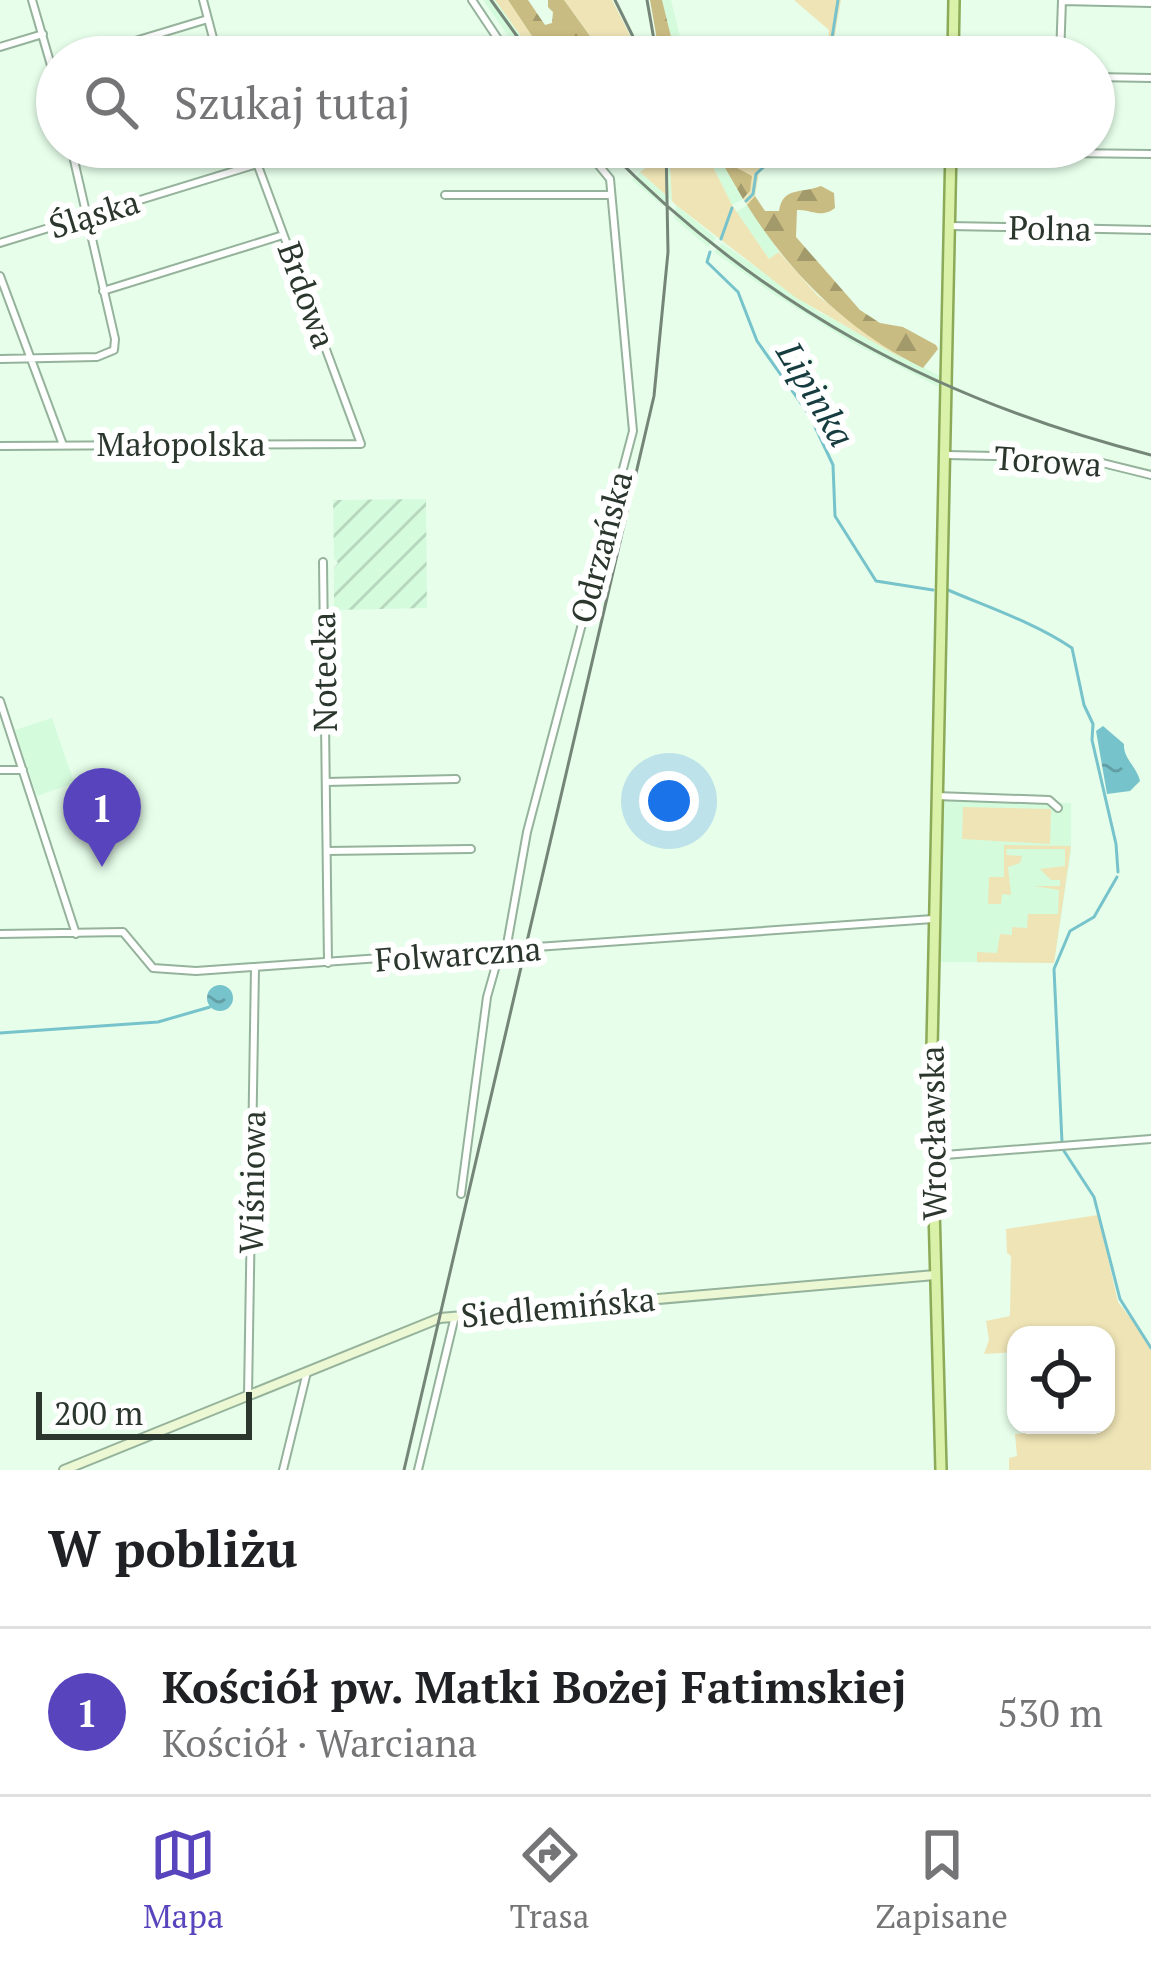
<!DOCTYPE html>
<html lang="pl">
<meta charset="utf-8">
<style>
:root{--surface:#fff;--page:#f2f2f2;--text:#202124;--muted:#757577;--line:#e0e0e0;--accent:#5845bd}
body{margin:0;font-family:"PT Serif",serif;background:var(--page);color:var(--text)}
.controls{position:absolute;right:36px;bottom:36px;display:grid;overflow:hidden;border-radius:24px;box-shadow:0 3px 9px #0004}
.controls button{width:108px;height:108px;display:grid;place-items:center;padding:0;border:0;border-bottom:3px solid var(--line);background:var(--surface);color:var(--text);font:60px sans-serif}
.scale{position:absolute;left:36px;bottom:30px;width:216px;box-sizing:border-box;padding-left:12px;border:6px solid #2b362d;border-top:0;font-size:33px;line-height:42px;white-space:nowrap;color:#2b362d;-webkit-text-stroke:9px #fff;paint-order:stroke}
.you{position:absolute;left:669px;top:801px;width:42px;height:42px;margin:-30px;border:9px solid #fff;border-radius:50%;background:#1a73e8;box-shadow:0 0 0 18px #1a73e833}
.badge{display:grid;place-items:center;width:78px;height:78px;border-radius:50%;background:var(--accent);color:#fff;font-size:39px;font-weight:700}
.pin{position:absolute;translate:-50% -99px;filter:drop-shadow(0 3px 6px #0008)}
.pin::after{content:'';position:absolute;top:63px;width:42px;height:36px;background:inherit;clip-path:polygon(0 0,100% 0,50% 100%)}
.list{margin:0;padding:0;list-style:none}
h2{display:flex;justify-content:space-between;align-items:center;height:156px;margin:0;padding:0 48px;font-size:51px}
h2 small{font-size:39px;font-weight:400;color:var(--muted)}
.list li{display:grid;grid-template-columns:78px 1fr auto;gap:36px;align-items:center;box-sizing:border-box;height:168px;padding:0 48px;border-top:3px solid var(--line)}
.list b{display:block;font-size:45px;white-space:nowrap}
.list p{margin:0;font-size:39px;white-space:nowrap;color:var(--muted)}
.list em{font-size:39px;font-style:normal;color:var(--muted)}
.icon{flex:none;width:66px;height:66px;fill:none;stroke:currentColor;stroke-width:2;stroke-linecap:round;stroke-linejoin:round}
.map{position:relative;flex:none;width:1151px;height:1470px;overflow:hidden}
.search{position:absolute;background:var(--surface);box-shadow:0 3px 9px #0004;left:36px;right:36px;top:36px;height:132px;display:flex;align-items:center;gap:30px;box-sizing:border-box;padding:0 42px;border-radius:66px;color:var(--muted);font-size:45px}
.sheet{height:324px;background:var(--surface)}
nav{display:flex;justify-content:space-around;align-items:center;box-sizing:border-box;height:168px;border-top:3px solid var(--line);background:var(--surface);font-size:33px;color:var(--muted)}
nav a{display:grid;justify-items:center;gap:6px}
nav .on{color:var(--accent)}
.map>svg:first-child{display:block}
.built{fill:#d5fbdd}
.industrial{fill:url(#industrial-furrows)}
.green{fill:#eee4b6}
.forest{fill:url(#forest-firs)}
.water{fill:url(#water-ripples)}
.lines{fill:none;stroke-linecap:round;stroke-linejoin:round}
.stream{stroke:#77c3cb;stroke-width:3}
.street-casing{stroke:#95b29b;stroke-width:10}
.secondary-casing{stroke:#95b29b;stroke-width:12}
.primary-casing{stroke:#8caa58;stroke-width:14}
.street{stroke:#fff;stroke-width:6}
.secondary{stroke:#ecf8d4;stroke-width:8}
.primary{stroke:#daf1a9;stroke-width:9}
.rail{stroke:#758678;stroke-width:3}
.labels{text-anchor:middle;stroke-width:12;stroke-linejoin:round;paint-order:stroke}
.street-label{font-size:33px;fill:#2b362d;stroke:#fff}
.water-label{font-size:36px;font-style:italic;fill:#163c3f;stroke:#fff}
</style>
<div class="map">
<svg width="1151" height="1470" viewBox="0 0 1151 1470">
<defs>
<pattern id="industrial-furrows" width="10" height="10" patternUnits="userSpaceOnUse" patternTransform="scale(3)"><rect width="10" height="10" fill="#d5fbdd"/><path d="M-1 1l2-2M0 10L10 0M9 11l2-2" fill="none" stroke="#b7d8be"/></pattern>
<pattern id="forest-firs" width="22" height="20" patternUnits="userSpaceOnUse" patternTransform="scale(3)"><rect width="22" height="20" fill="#c9bc83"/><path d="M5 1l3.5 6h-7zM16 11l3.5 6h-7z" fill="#a39a6c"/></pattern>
<pattern id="water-ripples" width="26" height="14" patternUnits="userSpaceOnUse" patternTransform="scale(3)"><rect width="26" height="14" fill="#77c3cb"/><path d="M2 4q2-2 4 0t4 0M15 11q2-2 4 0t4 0" fill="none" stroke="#629fa5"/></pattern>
</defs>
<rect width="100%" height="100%" fill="#e6feea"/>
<path class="built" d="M483,0h12l41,57h-13z
M662,0h9l14,57h-9z
M663,147h6l3,54 -5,-5 -4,10 -31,-26 8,-8 26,23z
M703,147h10l30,52 -11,6z
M676,205l40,33 -8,9 -34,-29z
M747,205l32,47 -9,8 -34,-48z
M722,243l97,69 121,64 -1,11 -88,-45 -79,-49 -58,-41z
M52,718l22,65 -37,13 -22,-66z
M941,800l130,3v48l-17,112 -113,-1z"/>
<path class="industrial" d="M426,499l1,109 -93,2v-42l4,-5 -4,-5 -1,-58z"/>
<path class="green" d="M495,0h13l38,57h-10z
M564,0h48l29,57h-36z
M794,0h47l-10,57h-4l2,-27z
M652,147h11l4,49 -27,-24 7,-5z
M669,147h34l29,58 37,54 10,-7 39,44 85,63 -108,-62 -119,-92 -4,-4z
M760,147h28l-29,26 -4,23 -8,9 -4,-6 5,-4 -13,-28z
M963,807l88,2 -1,35 -88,-5z
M1004,845l67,1 -17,117 -77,-1v-10l20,1 3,-19 12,1v-8l15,1 1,-14h30l1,-24 -25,-4h26v-6h-9l-11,-11 25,-3v-17h-59l1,6 15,1 -2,7 -12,4 3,28 -9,-1 -1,10h-13l1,-27h15z
M1098,1215l20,87 33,43v125h-142v-12l8,-2 -2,-22 12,-1v-8h79v-90h-90v17l-32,2 5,-14 -3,-19 24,-5 1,-60 -4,-3 -1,-24z"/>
<path class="forest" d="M508,0h20l17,25 7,-2 1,-11 -5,-5v-7h16l41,57h-59z
M650,0h12l14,57h-16z
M713,147h11l11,20 17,9 -2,15 -7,8z
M821,186l13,7 1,15c-14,11 -24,1 -38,2l-1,27 64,73 20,13 23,4 33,18 2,4 -15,19c-74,-36 -133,-94 -176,-163l8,-9 10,15h14c4,-25 22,-17 42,-25z"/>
<path class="water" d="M1103,726l21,18c-1,14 13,23 16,37l-10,10 -23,3 -11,-63z
M207 998a13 13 0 1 1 26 0a13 13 0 1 1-26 0Z"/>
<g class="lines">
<path class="stream" d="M829,57l9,-57
M746,201l7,-7 3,-20 29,-27
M721,239l11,-31
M710,252l-3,10 31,30 19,49 53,75 23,49 2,51 41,65 57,9
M948,590c42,18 87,33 124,58l12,57 9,19 -1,16 24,104 2,28
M0,1033l158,-11 52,-15
M1062,1142l-8,-173 16,-38 24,-14 23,-40
M1064,1151l30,46 26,102 31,49"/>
<g class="street-casing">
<path id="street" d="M32,0l25,86
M203,0l15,57
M472,0l38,57
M1062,1l89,2
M0,47l43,-13
M82,57l126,-38
M1060,57l2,-57
M1094,77l57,1
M1058,147l6,6 87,1
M445,195h165
M949,226l202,4
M0,243l257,-79
M0,276l63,169
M103,291l180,-56
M0,359l97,-2 17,-7 1,-11 -44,-192
M0,446l361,-2 -110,-297
M947,455l135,3 69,17
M323,562l5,401
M0,701l76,233
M0,770h23
M326,782l130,-3
M936,796l113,4 9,8
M327,851l144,-2
M0,934l123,-2 30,36 43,3 737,-52
M506,950l21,-118 106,-401 -23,-252 -26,-32
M932,1156l219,-17
M461,1194l26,-197 13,-46
M248,1396l7,-428
M283,1470l24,-98
M418,1470l37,-154"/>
</g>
<g class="secondary-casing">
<path id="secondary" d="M64,1470l376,-152 495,-43"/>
</g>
<g class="primary-casing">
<path id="primary" d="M953,57l1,-57
M941,1470l-10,-375 20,-948"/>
</g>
<use href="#street" class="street"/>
<use href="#secondary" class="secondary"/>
<use href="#primary" class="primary"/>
<path class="rail" d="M491,0l41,57
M615,0l28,57
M647,0l10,57
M605,147c156,159 331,253 546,308
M404,1470l250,-1074 14,-144 -2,-105"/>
</g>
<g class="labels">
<g class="street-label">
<text transform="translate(94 214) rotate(-17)" y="12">Śląska</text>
<text transform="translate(1050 228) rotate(1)" y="12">Polna</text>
<text transform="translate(307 295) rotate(70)" y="12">Brdowa</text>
<text x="181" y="456">Małopolska</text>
<text transform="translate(1048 461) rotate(4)" y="12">Torowa</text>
<text transform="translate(601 547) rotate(-75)" y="12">Odrzańska</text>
<text transform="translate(324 672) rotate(-91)" y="12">Notecka</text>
<text transform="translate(458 954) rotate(-4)" y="12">Folwarczna</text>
<text transform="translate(933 1133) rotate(-91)" y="12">Wrocławska</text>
<text transform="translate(252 1182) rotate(-89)" y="12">Wiśniowa</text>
<text transform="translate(558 1307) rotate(-5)" y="12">Siedlemińska</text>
</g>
<g class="water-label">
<text transform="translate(816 394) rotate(59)" y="13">Lipinka</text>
</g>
</g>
</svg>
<div class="controls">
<button><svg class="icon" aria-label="locate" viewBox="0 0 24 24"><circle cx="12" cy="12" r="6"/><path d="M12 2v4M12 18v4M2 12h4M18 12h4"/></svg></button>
</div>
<div class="scale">200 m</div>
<div class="you"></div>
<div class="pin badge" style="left:102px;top:867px">1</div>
<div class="search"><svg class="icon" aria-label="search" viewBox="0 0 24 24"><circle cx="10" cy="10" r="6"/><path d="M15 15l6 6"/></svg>Szukaj tutaj</div>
</div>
<section class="sheet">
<h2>W pobliżu<small></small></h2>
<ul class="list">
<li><span class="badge">1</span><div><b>Kościół pw. Matki Bożej Fatimskiej</b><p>Kościół · Warciana</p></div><em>530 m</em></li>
</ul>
</section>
<nav>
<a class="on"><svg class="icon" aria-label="map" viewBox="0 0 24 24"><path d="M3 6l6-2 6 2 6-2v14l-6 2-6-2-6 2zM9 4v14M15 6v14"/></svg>Mapa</a>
<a><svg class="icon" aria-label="directions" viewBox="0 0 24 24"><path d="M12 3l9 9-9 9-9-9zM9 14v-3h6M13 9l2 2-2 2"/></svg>Trasa</a>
<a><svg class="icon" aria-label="saved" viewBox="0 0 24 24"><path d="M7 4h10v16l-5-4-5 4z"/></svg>Zapisane</a>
</nav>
